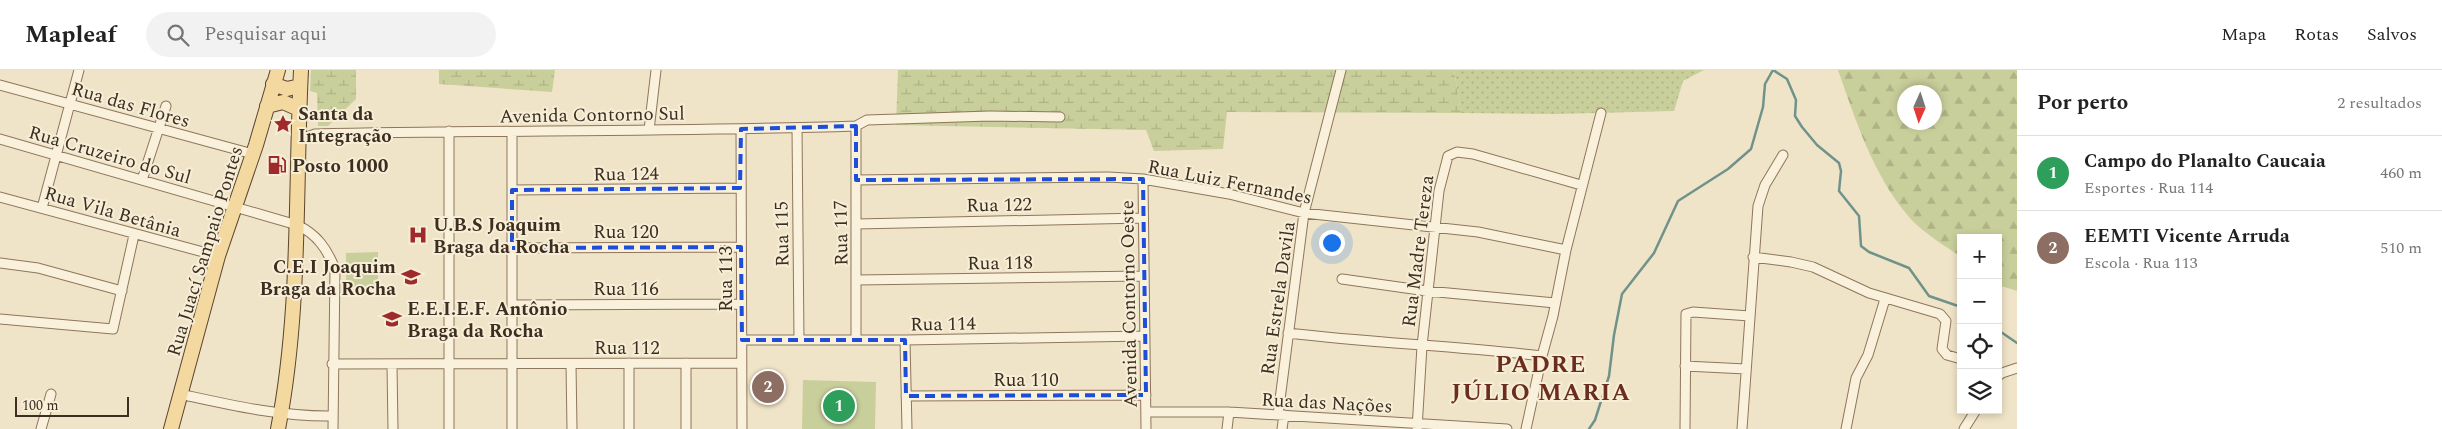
<!DOCTYPE html>
<html lang="pt">
<meta charset="utf-8">
<style>
:root{--surface:#fff;--page:#f2f2f2;--text:#222;--muted:#767676;--line:#e0e0e0;--accent:#9e2a2b}
body{margin:0;font-family:Spectral,serif;background:var(--page);color:var(--text)}
.controls{position:absolute;right:15px;bottom:15px;display:grid;overflow:hidden;border-radius:0px;box-shadow:0 2px 8px #0003}
.controls button{width:45px;height:45px;display:grid;place-items:center;padding:0;border:0;border-bottom:1px solid var(--line);background:var(--surface);color:var(--text);font:25px sans-serif}
.compass{position:absolute;left:1897px;top:15px;width:45px;height:45px;border-radius:50%;background:var(--surface);box-shadow:0 2px 8px #0003;rotate:183deg}
.scale{position:absolute;left:15px;bottom:12px;width:114px;box-sizing:border-box;padding-left:5px;border:2px solid #3d2e20;border-top:0;font-size:14px;line-height:18px;white-space:nowrap;color:#3d2e20;-webkit-text-stroke:4px #f7eed8;paint-order:stroke}
.you{position:absolute;left:1331px;top:172px;width:18px;height:18px;margin:-12px;border:4px solid #fff;border-radius:50%;background:#1a73e8;box-shadow:0 0 0 8px #1a73e833}
.badge{display:grid;place-items:center;width:32px;height:32px;border-radius:50%;background:var(--accent);color:#fff;font-size:16px;font-weight:700}
.pin{position:absolute;translate:-50% -50%;border:2px solid #fff;box-shadow:0 1px 5px #0006}
.list{margin:0;padding:0;list-style:none}
h2{display:flex;justify-content:space-between;align-items:center;height:65px;margin:0;padding:0 20px;font-size:21px}
h2 small{font-size:16px;font-weight:400;color:var(--muted)}
.list li{display:grid;grid-template-columns:32px 1fr auto;gap:15px;align-items:center;box-sizing:border-box;height:75px;padding:0 20px;border-top:1px solid var(--line)}
.list b{display:block;font-size:19px;white-space:nowrap}
.list p{margin:0;font-size:16px;white-space:nowrap;color:var(--muted)}
.list em{font-size:16px;font-style:normal;color:var(--muted)}
.icon{flex:none;width:28px;height:28px;fill:none;stroke:currentColor;stroke-width:2;stroke-linecap:round;stroke-linejoin:round}
.map{position:relative;flex:none;width:2017px;height:359px;overflow:hidden}
header{display:flex;align-items:center;gap:30px;box-sizing:border-box;height:70px;padding:0 25px;background:var(--surface);border-bottom:1px solid var(--line)}
header strong{font-size:24px}
nav{display:flex;gap:28px;margin-inline-start:auto;font-size:18px}
.search{width:350px;height:45px;background:var(--page);display:flex;align-items:center;gap:12px;box-sizing:border-box;padding:0 18px;border-radius:28px;color:var(--muted);font-size:19px}
main{display:flex}
aside{flex:1;background:var(--surface)}
.map>svg:first-child{display:block}
.grass{fill:url(#grass-dots)}
.forest{fill:url(#forest-firs);fill-rule:evenodd}
.wetland{fill:url(#wetland-marsh)}
.park{fill:#c9cf9b}
.lines{fill:none;stroke-linecap:round;stroke-linejoin:round}
.stream{stroke:#6f938a;stroke-width:2.5}
.street-casing{stroke:#8d765c;stroke-width:11}
.primary-casing{stroke:#5b4430;stroke-width:16}
.street{stroke:#faf1dc;stroke-width:9}
.primary{stroke:#f3d9a0;stroke-width:14}
.marked{fill:none;stroke:#1d4ed8;stroke-width:4;stroke-dasharray:10 6;stroke-linejoin:round}
.labels{text-anchor:middle;stroke-width:4;stroke-linejoin:round;paint-order:stroke}
.street-label{font-size:19px;fill:#3d2e20;stroke:#f7eed8}
.poi-label{font-size:19px;font-weight:bold;fill:#3d2e20;stroke:#f7eed8;text-anchor:start}
.district-label{font-size:24px;font-weight:bold;letter-spacing:1px;fill:#6b2e1e;stroke:#f7eed8}
</style>
<header>
<strong>Mapleaf</strong>
<div class="search"><svg class="icon" aria-label="search" viewBox="0 0 24 24"><circle cx="10" cy="10" r="6"/><path d="M15 15l6 6"/></svg>Pesquisar aqui</div>
<nav><a>Mapa</a><a>Rotas</a><a>Salvos</a></nav>
</header>
<main>
<div class="map">
<svg width="2017" height="359" viewBox="0 0 2017 359">
<defs>
<pattern id="grass-dots" width="8" height="8" patternUnits="userSpaceOnUse" patternTransform="scale(1.25)"><rect width="8" height="8" fill="#c9cf9b"/><path d="M2 2h.1M6 6h.1" fill="none" stroke="#aeb285" stroke-width="1.8" stroke-linecap="round"/></pattern>
<pattern id="forest-firs" width="22" height="20" patternUnits="userSpaceOnUse" patternTransform="scale(1.25)"><rect width="22" height="20" fill="#c9cf9b"/><path d="M5 1l3.5 6h-7zM16 11l3.5 6h-7z" fill="#aeb285"/></pattern>
<pattern id="wetland-marsh" width="20" height="14" patternUnits="userSpaceOnUse" patternTransform="scale(1.25)"><rect width="20" height="14" fill="#c9cf9b"/><path d="M1 5h8M5 5V1M11 12h8M15 12V8" fill="none" stroke="#aeb285"/></pattern>
</defs>
<rect width="100%" height="100%" fill="#f0e4c8"/>
<path class="grass" d="M1454,0h250l-21,11 -9,30 -118,3 -95,-1z"/>
<path class="forest" d="M1838,0h179v221l-19,-6v-47h-37v19c-17,-12 -38,-24 -52,-40 -36,-42 -53,-96 -71,-147zM1904,22h30v30h-30z"/>
<path class="wetland" d="M311,0h45v29l-28,27h-10l-1,-33 -7,-2z
M439,0h116l-3,22 -113,-8z
M898,0h556l7,43 -234,-1 -4,37 -69,2 -8,-21 -250,-5z"/>
<path class="park" d="M378,182v36h-32v-35z
M803,310l73,2 -1,47h-73z"/>
<g class="lines">
<path class="stream" d="M1773,0l14,9 9,21 -1,16 7,11 15,18 22,18 2,8 -2,20 20,25 2,30 8,6 40,16 20,28 32,11
M1998,260l19,13
M1589,359l6,-9 14,-44 5,-41 8,-41 32,-41 24,-52 50,-32 23,-20 12,-42 2,-23 8,-14"/>
<g class="street-casing">
<path id="street" d="M0,15l253,69
M856,56v214
M856,56l11,-6 123,-4 70,1
M797,58l2,212
M741,59l1,300
M649,60l7,-60
M512,62v297
M0,69l297,86c20,9 30,24 38,44l-2,160
M299,70l16,-6c180,-4 360,-2 541,-8
M1143,109l3,250
M142,110l24,-74
M856,110l252,-3 35,2 86,15 75,19 174,19 88,18
M512,120l228,-2
M0,127l218,59
M42,138l37,-138
M857,154l286,-6
M512,178l229,-1
M1753,187l38,5 22,5 56,26 71,21 6,7 -4,28 5,6 14,4
M0,193l38,5 84,23
M1342,209l85,12 128,12
M857,210l286,-4
M512,235l229,-1
M0,249l113,10 21,-94
M1288,263c84,10 169,13 254,23
M742,270h163l240,-4
M905,270l2,89
M686,293v66
M332,294l409,-1
M571,294l1,65
M392,295l1,64
M1685,296l61,3
M1998,306l4,-3 15,-5
M180,324c51,11 101,23 153,22
M906,326l240,-1
M1146,342h83l278,17
M1278,345l26,-202 37,-143
M41,359l10,-35
M449,359v-298
M629,359v-66
M1227,359l2,-17
M1282,359l2,-14
M1417,359l5,-83 17,-155 9,-35 9,-4 16,2 108,31
M1526,359l16,-73 11,-40 13,-66 35,-137
M1685,359l1,-115 7,-2 57,4
M1742,359l16,-223 7,-21 18,-30
M1846,359l10,-51 12,-23 17,-56
M1964,359l12,-19"/>
</g>
<g class="primary-casing">
<path id="primary" d="M273,14l14,5 13,-3
M267,36l16,-4 16,7
M171,359l47,-173 38,-111 22,-75
M278,359c23,-118 17,-239 23,-359"/>
</g>
<use href="#street" class="street"/>
<use href="#primary" class="primary"/>
</g>
<path class="marked" d="M856,56v54l287,-1 3,216 -240,1 -1,-56h-163l-1,-93 -229,1v-58l228,-2 1,-59z"/>
<defs>
<g id="sight-bare" transform="scale(1.5)"><path d="M0-6L1.8-2.2L6-1.7L2.9 1.2L3.7 5.4L0 3.3L-3.7 5.4L-2.9 1.2L-6-1.7L-1.8-2.2Z" fill="#9e2a2b" stroke="#f7eed8" stroke-width="2.5" paint-order="stroke"/></g>
<g id="fuel-bare" transform="scale(1.5)"><path d="M-5.5-6h7V0h2V4h1.3V-2.5L3-4.5l.8-.8L6-3V5H2.5V1h-1V6h-7ZM-4.2-4.7v3.2H.2V-4.7Z" fill="#9e2a2b" stroke="#f7eed8" stroke-width="2.5" paint-order="stroke"/></g>
<g id="hospital-bare" transform="scale(1.5)"><path d="M-5-5h3v3.5h4V-5h3V5h-3V1.5h-4V5h-3Z" fill="#9e2a2b" stroke="#f7eed8" stroke-width="2.5" paint-order="stroke"/></g>
<g id="school-bare" transform="scale(1.5)"><path d="M0-5L7-2L0 1L-7-2ZM-4 1L0 2.5L4 1V4Q0 6-4 4Z" fill="#9e2a2b" stroke="#f7eed8" stroke-width="2.5" paint-order="stroke"/></g>
</defs>
<g fill-rule="evenodd">
<use href="#sight-bare" x="283" y="54"/>
<use href="#fuel-bare" x="277" y="95"/>
<use href="#hospital-bare" x="418" y="165"/>
<use href="#school-bare" x="411" y="207"/>
<use href="#school-bare" x="392" y="249"/>
</g>
<g class="labels">
<g class="street-label">
<text transform="translate(131 34) rotate(16)" y="7">Rua das Flores</text>
<text transform="translate(592 44) rotate(-1)" y="7">Avenida Contorno Sul</text>
<text transform="translate(110 84) rotate(16)" y="7">Rua Cruzeiro do Sul</text>
<text transform="translate(626 103) rotate(-1)" y="7">Rua 124</text>
<text transform="translate(1230 111) rotate(11)" y="7">Rua Luiz Fernandes</text>
<text transform="translate(999 134) rotate(-1)" y="7">Rua 122</text>
<text transform="translate(113 141) rotate(16)" y="7">Rua Vila Betânia</text>
<text x="626" y="168">Rua 120</text>
<text transform="translate(840 163) rotate(-91)" y="7">Rua 117</text>
<text transform="translate(781 164) rotate(-91)" y="7">Rua 115</text>
<text transform="translate(204 181) rotate(-73)" y="7">Rua Juací Sampaio Pontes</text>
<text transform="translate(1417 181) rotate(-83)" y="7">Rua Madre Tereza</text>
<text transform="translate(1000 192) rotate(-1)" y="7">Rua 118</text>
<text transform="translate(725 209) rotate(-90)" y="7">Rua 113</text>
<text x="626" y="225">Rua 116</text>
<text transform="translate(1277 228) rotate(-82)" y="7">Rua Estrela Davila</text>
<text transform="translate(1128 234) rotate(-91)" y="7">Avenida Contorno Oeste</text>
<text transform="translate(943 253) rotate(-1)" y="7">Rua 114</text>
<text x="627" y="284">Rua 112</text>
<text x="1026" y="316">Rua 110</text>
<text transform="translate(1327 332) rotate(3)" y="7">Rua das Nações</text>
</g>
<g class="poi-label">
<text x="298" y="50">Santa da<tspan x="298" dy="22">Integração</tspan></text>
<text x="292" y="102">Posto 1000</text>
<text x="433" y="161">U.B.S Joaquim<tspan x="433" dy="22">Braga da Rocha</tspan></text>
<text x="396" y="203" text-anchor="end">C.E.I Joaquim<tspan x="396" dy="22">Braga da Rocha</tspan></text>
<text x="407" y="245">E.E.I.E.F. Antônio<tspan x="407" dy="22">Braga da Rocha</tspan></text>
</g>
<g class="district-label">
<text x="1541" y="302">PADRE<tspan x="1541" dy="28">JÚLIO MARIA</tspan></text>
</g>
</g>
</svg>
<div class="controls">
<button>+</button>
<button>−</button>
<button><svg class="icon" aria-label="locate" viewBox="0 0 24 24"><circle cx="12" cy="12" r="6"/><path d="M12 2v4M12 18v4M2 12h4M18 12h4"/></svg></button>
<button><svg class="icon" aria-label="layers" viewBox="0 0 24 24"><path d="M12 4l9 5-9 5-9-5zM3 14l9 5 9-5"/></svg></button>
</div>
<svg class="compass" viewBox="-18 -18 36 36"><path d="M0-13l5 13h-10z" fill="#e53935"/><path d="M0 13l5-13h-10z" fill="#767676"/></svg>
<div class="scale">100 m</div>
<div class="you"></div>
<div class="pin badge" style="left:839px;top:336px;background:#2e9e5b">1</div>
<div class="pin badge" style="left:768px;top:317px;background:#8d6e63">2</div>
</div>
<aside>
<h2>Por perto<small>2 resultados</small></h2>
<ul class="list">
<li><span class="badge" style="background:#2e9e5b">1</span><div><b>Campo do Planalto Caucaia</b><p>Esportes · Rua 114</p></div><em>460 m</em></li>
<li><span class="badge" style="background:#8d6e63">2</span><div><b>EEMTI Vicente Arruda</b><p>Escola · Rua 113</p></div><em>510 m</em></li>
</ul>
</aside>
</main>
